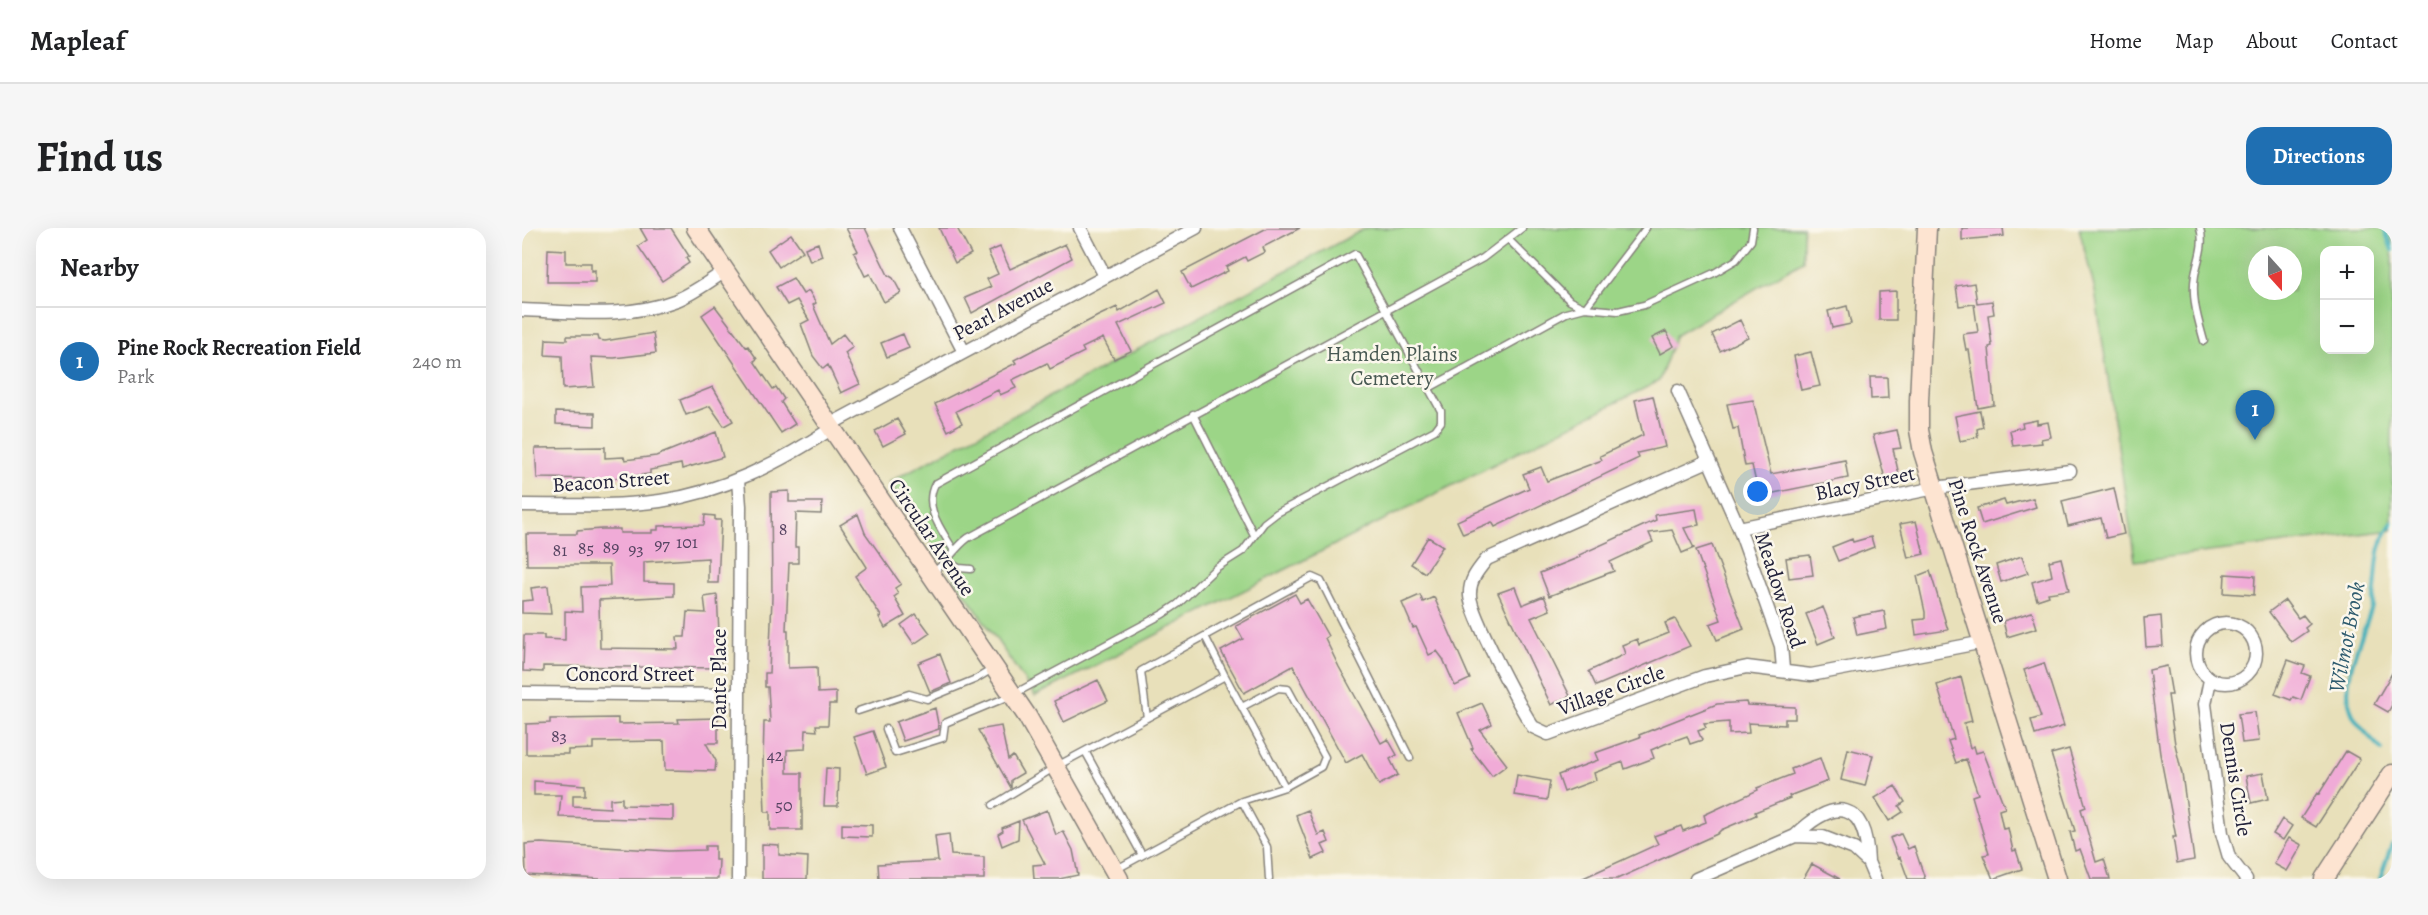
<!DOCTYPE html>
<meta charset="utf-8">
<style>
:root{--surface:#fff;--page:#f6f6f6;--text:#202124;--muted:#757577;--line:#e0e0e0;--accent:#1f6fb2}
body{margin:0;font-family:Alegreya,serif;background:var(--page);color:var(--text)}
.controls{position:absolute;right:18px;top:18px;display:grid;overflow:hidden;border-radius:12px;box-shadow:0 6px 24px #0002}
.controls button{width:54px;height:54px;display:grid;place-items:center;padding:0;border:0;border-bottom:2px solid var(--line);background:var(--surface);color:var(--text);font:30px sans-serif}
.compass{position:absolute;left:1726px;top:18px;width:54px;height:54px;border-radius:50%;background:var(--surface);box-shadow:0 6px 24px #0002;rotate:159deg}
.you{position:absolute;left:1236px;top:264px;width:21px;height:21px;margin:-15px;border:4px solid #fff;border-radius:50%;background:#1a73e8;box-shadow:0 0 0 9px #1a73e833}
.badge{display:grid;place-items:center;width:39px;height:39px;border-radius:50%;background:var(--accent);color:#fff;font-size:20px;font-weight:700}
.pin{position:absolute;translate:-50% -50px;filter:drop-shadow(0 2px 3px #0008)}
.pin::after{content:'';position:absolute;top:32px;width:21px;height:18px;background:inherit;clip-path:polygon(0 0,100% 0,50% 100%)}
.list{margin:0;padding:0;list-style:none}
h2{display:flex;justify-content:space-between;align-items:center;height:78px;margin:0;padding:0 24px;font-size:26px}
h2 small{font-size:20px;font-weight:400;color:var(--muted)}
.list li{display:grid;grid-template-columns:39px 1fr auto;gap:18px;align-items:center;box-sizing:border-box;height:108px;padding:0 24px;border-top:2px solid var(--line)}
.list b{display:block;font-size:22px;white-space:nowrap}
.list p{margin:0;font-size:20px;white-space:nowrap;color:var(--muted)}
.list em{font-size:20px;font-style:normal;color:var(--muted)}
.map{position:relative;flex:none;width:1870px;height:651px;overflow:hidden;border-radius:18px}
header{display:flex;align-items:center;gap:36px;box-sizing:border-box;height:84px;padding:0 30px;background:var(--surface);border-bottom:2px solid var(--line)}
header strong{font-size:28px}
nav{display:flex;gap:33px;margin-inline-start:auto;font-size:21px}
.intro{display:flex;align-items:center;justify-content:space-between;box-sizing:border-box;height:144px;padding:0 36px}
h1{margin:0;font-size:42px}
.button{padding:15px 27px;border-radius:18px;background:var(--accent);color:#fff;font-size:21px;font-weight:700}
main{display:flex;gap:36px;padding:0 36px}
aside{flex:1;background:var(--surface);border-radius:18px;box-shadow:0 6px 24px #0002}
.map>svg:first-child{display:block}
.green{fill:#9cd587;stroke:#5f7c61;stroke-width:1.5;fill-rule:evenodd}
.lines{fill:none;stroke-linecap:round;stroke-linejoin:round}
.stream{stroke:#40b0bb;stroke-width:4}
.building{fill:#f0abd7}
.lane-casing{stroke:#85817a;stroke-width:9}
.street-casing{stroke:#85817a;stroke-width:15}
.secondary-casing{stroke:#85817a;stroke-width:21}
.lane{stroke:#fff;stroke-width:6}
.street{stroke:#fff;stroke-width:12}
.secondary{stroke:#fde4d1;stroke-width:18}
.labels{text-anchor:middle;stroke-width:5;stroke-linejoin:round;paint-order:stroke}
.number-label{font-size:18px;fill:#564462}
.street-label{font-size:21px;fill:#22223b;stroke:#fbf7ec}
.park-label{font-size:21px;fill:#475852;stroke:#fbf7ec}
.water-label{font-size:22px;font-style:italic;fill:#2e5b6e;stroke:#fbf7ec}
</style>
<header>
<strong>Mapleaf</strong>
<nav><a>Home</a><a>Map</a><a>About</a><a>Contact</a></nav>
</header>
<div class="intro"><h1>Find us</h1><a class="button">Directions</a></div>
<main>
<aside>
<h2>Nearby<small></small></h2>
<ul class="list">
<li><span class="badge">1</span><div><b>Pine Rock Recreation Field</b><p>Park</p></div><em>240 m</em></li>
</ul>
</aside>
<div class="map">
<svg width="1870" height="651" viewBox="0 0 1870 651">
<rect width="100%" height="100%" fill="#fbf7ec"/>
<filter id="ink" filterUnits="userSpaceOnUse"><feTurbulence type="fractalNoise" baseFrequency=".0167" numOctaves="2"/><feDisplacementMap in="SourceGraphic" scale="12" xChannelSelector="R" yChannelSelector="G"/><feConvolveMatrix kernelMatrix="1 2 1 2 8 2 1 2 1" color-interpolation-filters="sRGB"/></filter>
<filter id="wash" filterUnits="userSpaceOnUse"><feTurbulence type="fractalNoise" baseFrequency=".008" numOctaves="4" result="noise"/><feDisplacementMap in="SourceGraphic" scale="24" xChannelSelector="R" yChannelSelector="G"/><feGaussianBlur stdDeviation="1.35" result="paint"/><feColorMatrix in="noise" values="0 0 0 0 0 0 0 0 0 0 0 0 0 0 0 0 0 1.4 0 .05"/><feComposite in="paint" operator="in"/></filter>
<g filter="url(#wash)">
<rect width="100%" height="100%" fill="#e8e0ba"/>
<path class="green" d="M844,0h437v33l-127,74 -17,46 -624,315 -146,-214z
M1557,0h313v302l-257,31 -40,-270zM1802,22h46v100h-46zM1735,27h36v36h-36z"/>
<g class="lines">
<path class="stream" d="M1862,0l8,22
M1860,522c-11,-12 -26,-25 -31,-40 -11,-31 12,-74 21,-103 8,-31 -1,-55 20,-84
M1858,651l12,-35"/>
</g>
<g id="blocks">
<path class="building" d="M118,0h31l18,28 -3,2 3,5 -27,18 -24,-35 9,-6z
M324,0h19l23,47 5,3 8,15 -17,9 -14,-28 -5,2 -11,-23 4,-2z
M417,0h18l14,26 -16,9z
M745,0h33l-37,19 2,5 -18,9 -2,-4 -19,10 2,4 -37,18 -9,-17z
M1440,0h41l1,8 -42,4z
M269,6l12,17 -24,16 -11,-17z
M296,15l4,13 -12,5 -5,-13z
M543,16l7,14 -100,55 -7,-15 26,-11 -4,-8 11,-5 -10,-22 12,-5 10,22z
M26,21l18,1v13h25v8l4,-1v12h-48z
M271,50l10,16 6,-3 7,12 -3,2 17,39 13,-10 10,13 -8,6 15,31 -19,9 -13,-28 -5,4 -10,-13 -12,-32 8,-4 -12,-20 -10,5 -11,-18z
M1452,55l3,20 15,-2 2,13 -6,1 4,31 -3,1 5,58 -16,3 -9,-58h-3l-3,-16 15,-2 -4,-28 -15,2 -3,-20z
M637,61l7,14 -48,22 13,26 -17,8 -11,-21 -21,10 2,4 -34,17 -3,-6 -35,17 4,8 -16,7 -2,-5 -42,21 6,12 -14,8 -13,-27 81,-41 -2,-3 84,-44 19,-9 2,5z
M1374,63v29h-17v-28z
M193,78l31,41 2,-1 9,13 -3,2 19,28 3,-2 8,12 -3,3 14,22 -14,9 -79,-118z
M1325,78l4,18 -19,4 -4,-17z
M1218,92l8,17 -28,14 -8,-17z
M1144,103l8,15 -14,8 -8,-16z
M131,105l3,20 -42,5 -23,-1 3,30 -31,2 -1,-33 -17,-1 1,-16 21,1v-4h31l1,4 6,1z
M381,106l6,14 -22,9 -6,-14z
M1289,124l9,34 -19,4 -7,-34z
M1348,149h17l1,21 -17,1z
M191,159l20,34 -9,5 -14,-20 -24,9 -6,-15z
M1131,168l12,51 -28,6 2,5 -144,69 -3,-5 -29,12 -6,-13 72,-33 -6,-14 18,-7 6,14 55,-21 -2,-4 43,-21 -8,-35z
M1231,172l18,74 74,-14 3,18 -89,18 -7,-31 -7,1 -7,-38 -5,1 -6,-25z
M1458,183l3,16 -6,2 1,8 -18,4 -5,-25z
M34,184l39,1v13l-39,-2z
M375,191l9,15 -23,12 -8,-15z
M1515,192v4l11,-2 3,15 -10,2 1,4 -29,3 -3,-16 13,-3 -1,-4z
M1375,202l4,18 -8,1 7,30 -14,3 -13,-47z
M194,204l7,25 -41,12 -1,-5 -31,6v4l-46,5 -67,-1 -2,-30 70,-1v11l19,-1 1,3 31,-4z
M1592,260l10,46 -18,4 -5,-20 -33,8 -6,-25z
M267,263v11h33l-1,12 -25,-1 -1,34h3v16h-9l-3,67h2v38l29,-1 1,26 18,-1v12h-7l-1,21h-12l1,6 -11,-1 -1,19 -18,1v23h15v57h-32v-18h-5l-2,-49 1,-41h6l-2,-35h-3v-14h4l3,-76 -1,-105z
M1511,270l3,9 -54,17 -5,-16 27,-8 2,5z
M1174,281l3,16 -15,3 10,20 -12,5 -10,-23 -23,3 4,9 -43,20 4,9 -65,25 -9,-23 40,-16 -1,-2 77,-35 -1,-5z
M336,286l7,19 36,51 -6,4 3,6 -4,3 11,19 -20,12 -6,-11 2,-1 -26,-40 12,-9 -27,-42z
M183,287l10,1v4h6l-3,63h-10v-25l-64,4v20l30,1v13l-75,4 1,48 78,1 -1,-12h8l2,-25 19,1 -2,-16 13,-2 4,73 -178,-2v6l-20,-1 1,-36h20v4l21,1v-29l17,1 -1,-25 29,-1 -1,-21h-82l-1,-31h51v-3l25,-2h18v4h32v-3h6v-4l46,-1z
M1394,293l8,33 -16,4 -8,-34z
M906,309l15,9 -18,27 -14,-9z
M1349,309l3,10 -36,14 -6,-14 20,-8 1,3z
M1190,317l32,84 -27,11 -7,-16 11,-4 -25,-70z
M1288,327l3,20 -24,3 -3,-20z
M1500,328l6,17 -27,9 -5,-17z
M1539,330l8,32 -21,3 1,3 -12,4 -5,-18 20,-6 -3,-15z
M1408,343l18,59 -32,5 -2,-15 11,-1v-7l-8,-36z
M1703,346l30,2 -1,19 -30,-2z
M26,358l3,28 -29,-1v-12l11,-1 -2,-12z
M993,359l7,18 22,-9 6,14 -19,8 39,78 -19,9 -53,-112z
M773,366l5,9 7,-4 21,37 -3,2 14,29 42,76 7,-4 9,16 -7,4 8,16 -19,10 -17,-31 -16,9 -53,-97 -49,27 -23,-42 22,-12 -7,-13z
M898,367l3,7 11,-5 36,82 -15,7 -12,-27 -6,-8 -8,4 -13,-28 -3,1 -11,-25z
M1763,372l13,18 5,-3 7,9 -5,4 2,3 -16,11 -22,-30z
M1301,379l12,30 -17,7 -12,-30z
M1362,383l3,18 -30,6 -4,-18z
M1510,384l5,16 -30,9 -4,-16z
M394,386l14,19 -16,11 -13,-19z
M1639,388l2,30 -17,1 -2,-29z
M1153,391l15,27 -94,40 -7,-15 36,-17 -3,-9 15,-6 2,6 30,-12 -4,-10z
M418,426l11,29 -21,9 -12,-29z
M1766,432l17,6 -3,7 8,3 -9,24 -8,-3 -2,3 -16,-6z
M1522,435l20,63 -29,9 -4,-15 10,-3 -17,-47z
M1645,438l5,29h-4l7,49 7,30 12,86 -17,3 -4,-26h3l-16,-83 -11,-84z
M1870,445v32l-4,7 -14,-8z
M1439,449l11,44 -8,2 6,25 4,-2 2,7 7,-2 22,57 -6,2 4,19 5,-1 5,23 3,-1 6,19 -29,10 -10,-24 6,-1 -17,-58 6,-2 -12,-35 -10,4 -8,-22 6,-2 -17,-54z
M576,452l10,21 -44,21 -10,-21z
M1224,474l1,3 48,2v12h-10v6l-37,-2 1,10 -20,1v-12l-25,2 2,4 -8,3 4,9 -12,4 -3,-8 -22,8 -14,6 3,8 -29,11 -2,-7 -29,11 2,7 -32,12 -6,-17 40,-15 -3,-7 45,-16 -1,-2 78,-31z
M960,475l10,21 -12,6 27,35 -15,11 -21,-27 2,-1 -15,-35z
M413,480l4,21 -36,12 -7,-19z
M1733,484l4,29 -17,2 -4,-29z
M96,490v6l61,-1 -1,-4 40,-1v25h-12l10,18 -1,10 -50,-1 -1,-29 -71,1v7l-25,1v4h-42v-30l24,-1v-4z
M479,498l7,34 5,-4 10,17 -12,7v8l-33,-58z
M351,503l13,36 -19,7 -13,-37z
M1326,521l25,6 -8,31 -24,-6z
M1547,521l17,58 -5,2 15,53 8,-3 6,20h-19l-11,-30 -5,2 -5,-19 5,-1 -24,-77z
M1824,523l14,8 -44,68 -15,-9 16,-25 2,1z
M1298,530l8,23 -39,15 1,2 -35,14 1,3 -35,15 -4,4 -100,45h-36l77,-35 -4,-8 27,-10 2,5 23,-9 -2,-7 54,-25 -1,-2 36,-14 -2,-5z
M304,540l13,1 -1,37h-14z
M1741,545l5,26 -17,4 -5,-27z
M995,547l33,6 -3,19 -33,-5z
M12,553l51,4v10h-12v11l37,2v-9l12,-1v7l51,1v14l-114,-3 2,-22h-27z
M1373,558l10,16 -6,4 4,6 -14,9 -14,-23z
M525,582l9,25 7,-4 10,19 5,25 -19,4h-25l-1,-14 12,-1 -23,-44z
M786,582l10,25 7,-3 4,10 -7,3 4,8 -13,6 -17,-44z
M1760,591l10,7 -9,14 -10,-6z
M497,593l-1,18 -16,7 -4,-12 5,-3 -1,-3z
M320,596l30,1v12l-30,-1z
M427,606l2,21 33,2v22h-105l-1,-15 60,-3 -3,-25z
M1379,606l7,15 6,-3 11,33h-17l-8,-22 -2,1 -8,-20z
M1767,610l13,7 -15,26 -13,-7z
M19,615l127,8 37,-1v-4h10v14h4l-1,19h-117l-75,-4 -1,-31z
M240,616l17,1v10l29,2 -1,22h-45z
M1290,636l28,15h-37z"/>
</g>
</g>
<g filter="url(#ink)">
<use href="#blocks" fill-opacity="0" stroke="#85817a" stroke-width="1.5"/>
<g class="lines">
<g class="lane-casing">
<path id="lane" d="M1678,0c5,17 -2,31 -5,47 -4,23 3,44 9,66
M987,12l61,61 15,7 61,-80
M907,160l137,-75 19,-5 33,3 26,-6 70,-32 22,-13 15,-19 2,-13
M671,186l61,121
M427,334l10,6 12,1
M411,344c16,-10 20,-23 35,-34l515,-280 39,-30
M683,408l20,40
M720,479l36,-19 10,1 37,68 -4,10 -36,20
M336,483l51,-17 18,5 49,-20 18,-11
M625,490l-6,-47 171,-94 9,4 89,177
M364,501l9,24 48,-15 2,-15 67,-28 151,-81 15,-10 38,-36 27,-17 21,-28 13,-10 158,-83 6,-8v-11l-86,-157 -420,230c-12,23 6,45 18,65
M563,523l57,104
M720,573l25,46 2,32
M471,577l64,-39 168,-90 60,111 -43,14 -127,69"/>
</g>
<g class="street-casing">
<path id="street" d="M378,0l64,124
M558,0l25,48
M0,82c53,2 105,9 155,-10 17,-7 33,-19 48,-29
M1156,163l61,137 42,118 2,23
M307,197l367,-197
M1186,233l-221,98c-9,11 -18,21 -17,37 1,19 50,111 63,131l15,7 157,-58 42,-9 64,8 173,-33
M216,252l2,26 -2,373
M0,277c45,0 93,2 138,-4 63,-9 118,-38 171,-72
M1217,300l196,-40 135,-17
M1674 425a30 30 0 1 1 60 0a30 30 0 1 1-60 0Z
M1688,452l-5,24 17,129 7,24 17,22
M0,465l216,2
M1273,608c40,-39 71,-36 73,26
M1174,651l99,-43 28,1 31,12 14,13 7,17"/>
</g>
<g class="secondary-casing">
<path id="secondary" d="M174,0l331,488 92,163
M1405,0l-8,173v29l4,22 134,427
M1802,651l68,-105"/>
</g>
<use href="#lane" class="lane"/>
<use href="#street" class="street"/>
<use href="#secondary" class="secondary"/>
</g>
</g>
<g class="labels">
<g class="number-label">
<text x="261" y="307">8</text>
<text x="165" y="320">101</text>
<text x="140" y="322">97</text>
<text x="89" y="325">89</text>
<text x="64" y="326">85</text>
<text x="114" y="327">93</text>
<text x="38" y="328">81</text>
<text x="37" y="514">83</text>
<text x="253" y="533">42</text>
<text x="262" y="583">50</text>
</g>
<g class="street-label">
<text transform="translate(481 81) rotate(-28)" y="7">Pearl Avenue</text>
<text transform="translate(89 253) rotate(-4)" y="7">Beacon Street</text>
<text transform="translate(1343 255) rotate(-12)" y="7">Blacy Street</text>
<text transform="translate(410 309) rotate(56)" y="7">Circular Avenue</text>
<text transform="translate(1456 323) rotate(72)" y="7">Pine Rock Avenue</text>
<text transform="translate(1258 362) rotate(72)" y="7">Meadow Road</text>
<text x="108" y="453">Concord Street</text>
<text transform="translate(197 451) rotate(-90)" y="7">Dante Place</text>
<text transform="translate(1089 462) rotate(-20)" y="7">Village Circle</text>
<text transform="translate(1714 551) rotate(81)" y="7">Dennis Circle</text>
</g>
<g class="park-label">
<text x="870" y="133">Hamden Plains<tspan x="870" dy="24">Cemetery</tspan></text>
</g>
<g class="water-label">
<text transform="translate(1824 409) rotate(-79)" y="8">Wilmot Brook</text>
</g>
</g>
</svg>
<div class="controls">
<button>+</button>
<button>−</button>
</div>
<svg class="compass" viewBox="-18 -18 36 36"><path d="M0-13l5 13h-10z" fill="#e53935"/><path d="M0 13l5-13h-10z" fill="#757577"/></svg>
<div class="you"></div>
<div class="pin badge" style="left:1733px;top:212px">1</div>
</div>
</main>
